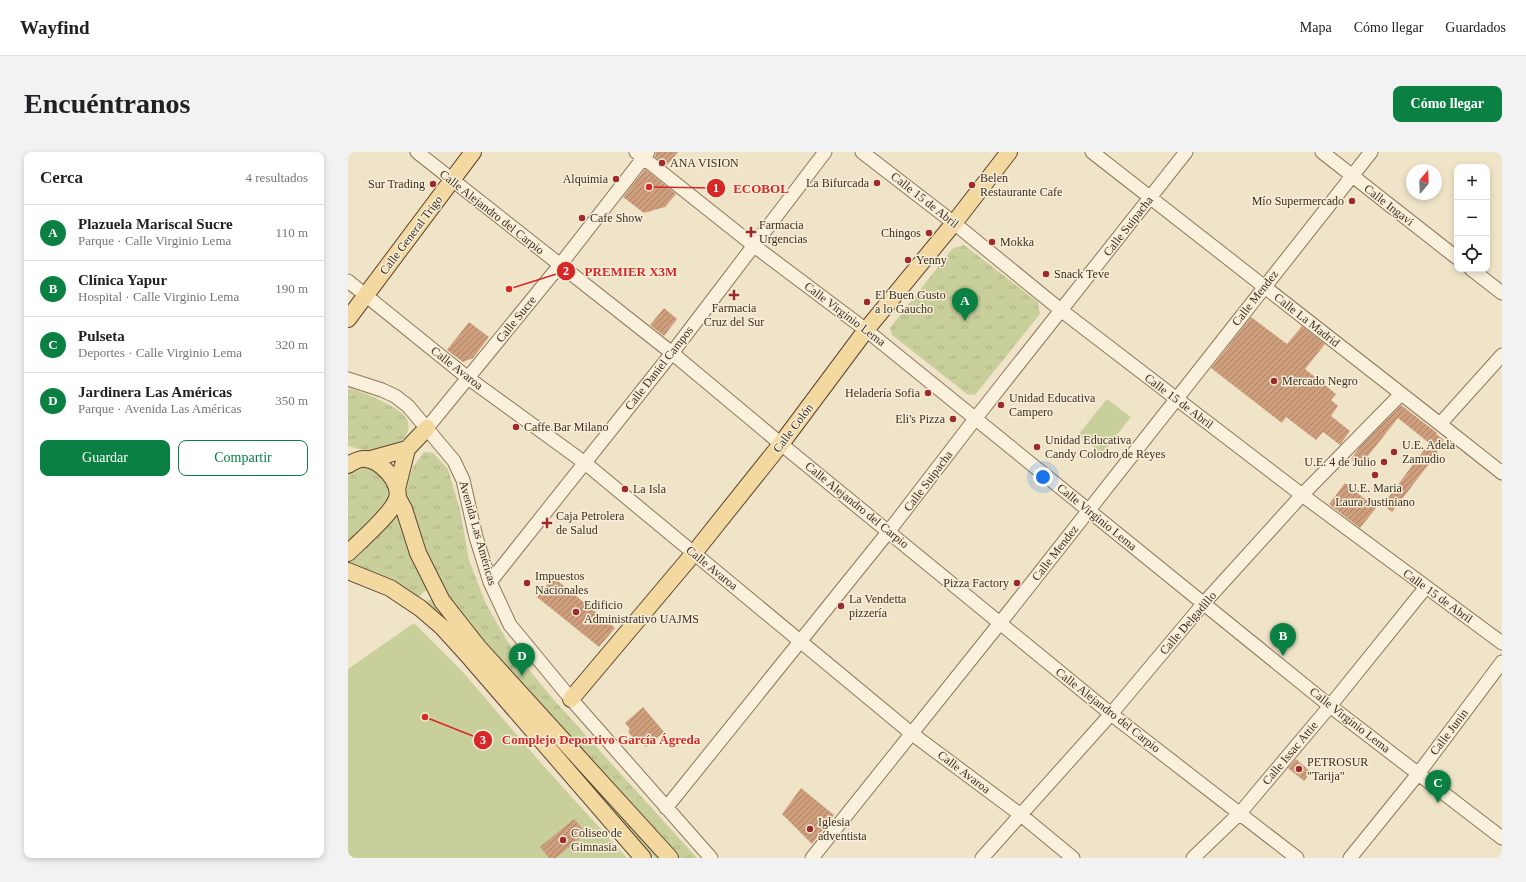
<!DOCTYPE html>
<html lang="es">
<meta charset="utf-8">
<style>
:root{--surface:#fff;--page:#f2f2f2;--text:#202124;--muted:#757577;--line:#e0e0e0;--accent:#0b8043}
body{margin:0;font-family:"Times New Roman",serif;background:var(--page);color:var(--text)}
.controls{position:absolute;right:12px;top:12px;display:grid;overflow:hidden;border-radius:8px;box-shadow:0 2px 6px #0003}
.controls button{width:36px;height:36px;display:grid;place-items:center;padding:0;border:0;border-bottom:1px solid var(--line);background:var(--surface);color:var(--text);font:20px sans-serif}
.compass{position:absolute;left:1058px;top:12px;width:36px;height:36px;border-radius:50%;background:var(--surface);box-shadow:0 2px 6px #0003;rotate:19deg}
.you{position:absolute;left:695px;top:325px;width:14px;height:14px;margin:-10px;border:3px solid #fff;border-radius:50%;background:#1a73e8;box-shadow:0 0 0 6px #1a73e833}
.badge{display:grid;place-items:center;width:26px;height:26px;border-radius:50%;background:var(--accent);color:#fff;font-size:13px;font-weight:700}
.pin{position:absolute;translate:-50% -33px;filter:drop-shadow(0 1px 2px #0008)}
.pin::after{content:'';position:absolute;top:21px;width:14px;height:12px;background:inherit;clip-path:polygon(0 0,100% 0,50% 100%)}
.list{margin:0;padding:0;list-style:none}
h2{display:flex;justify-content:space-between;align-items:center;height:52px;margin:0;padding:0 16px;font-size:17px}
h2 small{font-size:13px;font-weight:400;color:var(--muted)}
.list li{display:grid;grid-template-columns:26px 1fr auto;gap:12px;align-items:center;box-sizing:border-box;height:56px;padding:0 16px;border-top:1px solid var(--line)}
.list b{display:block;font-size:15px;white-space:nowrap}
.list p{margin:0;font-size:13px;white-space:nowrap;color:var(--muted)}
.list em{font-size:13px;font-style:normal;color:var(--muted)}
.actions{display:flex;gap:8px;padding:12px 16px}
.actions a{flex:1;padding:9px 0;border:1px solid var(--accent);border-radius:8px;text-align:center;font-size:14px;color:var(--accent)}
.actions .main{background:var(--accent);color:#fff}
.icon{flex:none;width:22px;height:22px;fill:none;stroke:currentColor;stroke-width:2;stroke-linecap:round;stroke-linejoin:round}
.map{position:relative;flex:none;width:1154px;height:706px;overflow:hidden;border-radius:8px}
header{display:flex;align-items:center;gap:24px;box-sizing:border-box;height:56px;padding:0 20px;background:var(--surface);border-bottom:1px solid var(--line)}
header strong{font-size:19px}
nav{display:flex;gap:22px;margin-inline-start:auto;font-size:14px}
.intro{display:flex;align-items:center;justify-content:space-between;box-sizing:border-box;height:96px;padding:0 24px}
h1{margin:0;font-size:28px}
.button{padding:10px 18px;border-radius:8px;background:var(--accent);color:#fff;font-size:14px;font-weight:700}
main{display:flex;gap:24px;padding:0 24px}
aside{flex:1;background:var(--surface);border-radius:8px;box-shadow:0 2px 6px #0003}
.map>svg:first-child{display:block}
.grass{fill:url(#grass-tufts)}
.garden{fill:#c9cf9b}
.building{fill:url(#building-hatch)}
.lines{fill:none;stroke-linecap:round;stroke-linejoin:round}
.minor-casing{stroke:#8d765c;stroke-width:15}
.major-casing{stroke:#5b4430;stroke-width:18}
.minor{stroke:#faf1dc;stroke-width:13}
.major{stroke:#f3d9a0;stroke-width:16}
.poi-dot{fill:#9e2a2b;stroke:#f7eed8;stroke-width:1.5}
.labels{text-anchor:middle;stroke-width:3;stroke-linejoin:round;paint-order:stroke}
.poi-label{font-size:12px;fill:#3d2e20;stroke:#f7eed8;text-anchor:start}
.street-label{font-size:12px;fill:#3d2e20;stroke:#f7eed8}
.leader{fill:none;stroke:#d62828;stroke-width:1.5}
.callout-dot{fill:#d62828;stroke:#f7eed8;stroke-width:1.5}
.mark-label{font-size:12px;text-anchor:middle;font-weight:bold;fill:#fff}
.callout-label{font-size:13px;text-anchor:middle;font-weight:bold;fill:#d62828;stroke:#f7eed8;stroke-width:3;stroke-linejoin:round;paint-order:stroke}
</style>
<header>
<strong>Wayfind</strong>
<nav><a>Mapa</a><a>Cómo llegar</a><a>Guardados</a></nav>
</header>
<div class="intro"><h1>Encuéntranos</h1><a class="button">Cómo llegar</a></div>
<main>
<aside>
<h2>Cerca<small>4 resultados</small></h2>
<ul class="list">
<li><span class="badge">A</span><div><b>Plazuela Mariscal Sucre</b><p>Parque · Calle Virginio Lema</p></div><em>110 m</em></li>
<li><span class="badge">B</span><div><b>Clínica Yapur</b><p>Hospital · Calle Virginio Lema</p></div><em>190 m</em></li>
<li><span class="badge">C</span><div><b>Pulseta</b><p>Deportes · Calle Virginio Lema</p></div><em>320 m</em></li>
<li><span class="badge">D</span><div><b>Jardinera Las Américas</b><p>Parque · Avenida Las Américas</p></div><em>350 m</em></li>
</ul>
<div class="actions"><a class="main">Guardar</a><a>Compartir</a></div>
</aside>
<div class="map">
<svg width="1154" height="706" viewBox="0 0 1154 706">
<defs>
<pattern id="grass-tufts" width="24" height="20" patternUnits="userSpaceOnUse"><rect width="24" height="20" fill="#c9cf9b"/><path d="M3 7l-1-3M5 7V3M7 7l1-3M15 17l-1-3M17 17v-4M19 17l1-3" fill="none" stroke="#aeb285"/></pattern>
<pattern id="building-hatch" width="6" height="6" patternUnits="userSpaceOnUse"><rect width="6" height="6" fill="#cf9f7d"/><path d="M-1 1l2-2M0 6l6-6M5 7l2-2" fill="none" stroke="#a98266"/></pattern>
</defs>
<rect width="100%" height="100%" fill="#f0e4c8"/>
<path class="grass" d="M616,93l74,57 2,12 -65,81 -8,-1 -75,-59 -2,-7 63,-80z
M0,236c13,3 53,19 59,31 9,23 -24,33 -41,31 -6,0 -13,-3 -18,-4z
M76,300l9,1 15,16 12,41 9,50 17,44 26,45 42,51 143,158h-21l-187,-205 -53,-74 -21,-49 -9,-35 2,-13 5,-15z
M11,314l15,2c13,13 22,20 11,39l-37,36v-72z
M49,359l32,78 -5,3 -7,7 -69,-33v-6z
M84,447l4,1 226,258h-7l-117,-131 -112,-122 1,-4z"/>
<path class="garden" d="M759,247l24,18 -29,37 -24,-19z
M66,471l48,48 79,92 86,95h-279v-189z"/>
<path class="building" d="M308,0h22l-12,14 -11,-9z
M297,17l31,25 -11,13 -21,6 -21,-16z
M316,156l13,11 -13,17 -14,-11z
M903,165l36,27 15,-18 23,18 -20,25 31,25 -5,6 7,6 -7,10 19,15 -10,14 -17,-13 -7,8 -30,-23 -4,6 -71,-55z
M121,170l20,15 -16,21 -10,4 -16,-12z
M1053,253l36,28 -1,1 8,6 -8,10 2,2 -46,60 -9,-7 46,-62 -31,-25 -38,48 -9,-7 8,-11z
M997,331l31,25 -16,20 -31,-24z
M205,425l62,51 -16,19 -62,-50z
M295,555l21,25 -18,15 -6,-6 -2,2 -6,-6 -4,-6 2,-2 -5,-6z
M948,607l15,13 -7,9 -16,-13z
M453,636l33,27 -22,29 -30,-30z
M226,667l12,14 -30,25h-7l-9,-11z"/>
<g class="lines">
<g class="minor-casing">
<path id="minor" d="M69,0l255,201 109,91 330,270 186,144
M288,0l117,93 113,85 464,376 172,132
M514,0l92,71 108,88 240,184 200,148
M744,0l348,272 62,49
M974,0l135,106
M1123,117l31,24
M0,129l120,97 117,85 326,270 110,82 52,43
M0,227l34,11 13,6 13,10 46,55 9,19 13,57 14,45 20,43 61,74 140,159
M1092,272l62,-69
M79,276l133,-163 88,-113
M142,430l182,-229 153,-201
M318,656l223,-277 86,-112 211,-267
M464,706l188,-235 371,-471
M634,706l129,-144 93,-111 98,-108 99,-101
M845,706l47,-45 90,-107 96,-119
M1002,706l68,-84 84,-112"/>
</g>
<g class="major-casing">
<path id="major" d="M0,167l125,-167
M23,307l36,-10 20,-21
M0,313c5,-3 12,-7 17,-6 15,0 37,24 32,39 -4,15 -37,43 -49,55
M49,337l10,-40
M50,346l6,11 14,44 24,48 37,47 191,210
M0,419l42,17 30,20 22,19 29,32 172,199
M223,547l123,-146 87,-109 85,-114 88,-107 55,-71"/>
</g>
<use href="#minor" class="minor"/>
<use href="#major" class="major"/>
</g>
<g class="poi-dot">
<circle cx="314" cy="11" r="4"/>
<circle cx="268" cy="27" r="4"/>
<circle cx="529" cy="31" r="4"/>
<circle cx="85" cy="32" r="4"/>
<circle cx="624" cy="33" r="4"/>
<circle cx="1004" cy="49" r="4"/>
<circle cx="234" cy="66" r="4"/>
<path d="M401 74h4v4h4v4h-4v4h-4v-4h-4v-4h4z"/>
<circle cx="581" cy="81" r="4"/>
<circle cx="644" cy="90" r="4"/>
<circle cx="560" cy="108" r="4"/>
<circle cx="698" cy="122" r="4"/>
<path d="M384 137h4v4h4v4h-4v4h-4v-4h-4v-4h4z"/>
<circle cx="519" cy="150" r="4"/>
<circle cx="926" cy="229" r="4"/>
<circle cx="580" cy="241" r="4"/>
<circle cx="653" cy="253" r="4"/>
<circle cx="605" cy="267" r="4"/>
<circle cx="168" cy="275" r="4"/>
<circle cx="689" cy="295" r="4"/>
<circle cx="1046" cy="300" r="4"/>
<circle cx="1036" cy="310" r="4"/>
<circle cx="1027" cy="323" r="4"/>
<circle cx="277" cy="337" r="4"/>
<path d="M197 365h4v4h4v4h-4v4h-4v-4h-4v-4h4z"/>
<circle cx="179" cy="431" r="4"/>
<circle cx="669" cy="431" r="4"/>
<circle cx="493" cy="454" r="4"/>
<circle cx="228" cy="460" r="4"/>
<circle cx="951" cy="617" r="4"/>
<circle cx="462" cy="677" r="4"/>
<circle cx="215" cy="688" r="4"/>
</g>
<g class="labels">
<g class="poi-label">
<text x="322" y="15">ANA VISION</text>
<text x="632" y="30">Belen<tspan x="632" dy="14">Restaurante Cafe</tspan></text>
<text x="260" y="31" text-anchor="end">Alquimia</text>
<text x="521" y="35" text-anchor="end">La Bifurcada</text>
<text x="77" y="36" text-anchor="end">Sur Trading</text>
<text x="996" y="53" text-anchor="end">Mío Supermercado</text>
<text x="242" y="70">Cafe Show</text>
<text x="411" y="77">Farmacia<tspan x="411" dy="14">Urgencias</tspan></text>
<text x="573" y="85" text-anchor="end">Chingos</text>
<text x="652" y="94">Mokka</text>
<text x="568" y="112">Yenny</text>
<text x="706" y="126">Snack Teve</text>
<text x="527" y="147">El Buen Gusto<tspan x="527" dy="14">a lo Gaucho</tspan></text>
<text x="386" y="160" text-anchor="middle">Farmacia<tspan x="386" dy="14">Cruz del Sur</tspan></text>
<text x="934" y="233">Mercado Negro</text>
<text x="572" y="245" text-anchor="end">Heladería Sofia</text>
<text x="661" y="250">Unidad Educativa<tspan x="661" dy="14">Campero</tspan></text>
<text x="597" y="271" text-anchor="end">Eli's Pizza</text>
<text x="176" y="279">Caffe Bar Milano</text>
<text x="697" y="292">Unidad Educativa<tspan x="697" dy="14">Candy Colodro de Reyes</tspan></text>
<text x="1054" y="297">U.E. Adela<tspan x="1054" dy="14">Zamudio</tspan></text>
<text x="1028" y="314" text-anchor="end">U.E. 4 de Julio</text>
<text x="1027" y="340" text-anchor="middle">U.E. Maria<tspan x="1027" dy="14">Laura Justiniano</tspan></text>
<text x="285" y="341">La Isla</text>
<text x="208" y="368">Caja Petrolera<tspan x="208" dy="14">de Salud</tspan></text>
<text x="187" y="428">Impuestos<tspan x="187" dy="14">Nacionales</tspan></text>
<text x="661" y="435" text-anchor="end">Pizza Factory</text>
<text x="501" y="451">La Vendetta<tspan x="501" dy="14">pizzería</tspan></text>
<text x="236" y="457">Edificio<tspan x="236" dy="14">Administrativo UAJMS</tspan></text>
<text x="959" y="614">PETROSUR<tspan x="959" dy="14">"Tarija"</tspan></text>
<text x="470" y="674">Iglesia<tspan x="470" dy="14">adventista</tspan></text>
<text x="223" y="685">Coliseo de<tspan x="223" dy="14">Gimnasia</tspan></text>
</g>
<g class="street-label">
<text transform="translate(577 48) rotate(38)" y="4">Calle 15 de Abril</text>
<text transform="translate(1041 53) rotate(38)" y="4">Calle Ingavi</text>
<text transform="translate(144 60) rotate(38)" y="4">Calle Alejandro del Carpio</text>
<text transform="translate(780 74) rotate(-52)" y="4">Calle Suipacha</text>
<text transform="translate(63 83) rotate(-53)" y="4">Calle General Trigo</text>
<text transform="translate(907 146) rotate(-52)" y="4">Calle Mendez</text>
<text transform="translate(497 162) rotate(37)" y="4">Calle Virginio Lema</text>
<text transform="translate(168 167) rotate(-51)" y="4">Calle Sucre</text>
<text transform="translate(959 168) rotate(38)" y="4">Calle La Madrid</text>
<text transform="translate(109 216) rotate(38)" y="4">Calle Avaroa</text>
<text transform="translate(311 216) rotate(-52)" y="4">Calle Daniel Campos</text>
<text transform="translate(831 249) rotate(37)" y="4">Calle 15 de Abril</text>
<text transform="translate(445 276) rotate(-53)" y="4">Calle Colón</text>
<text transform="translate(580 329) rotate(-53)" y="4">Calle Suipacha</text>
<text transform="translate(509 353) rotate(39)" y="4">Calle Alejandro del Carpio</text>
<text transform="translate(749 365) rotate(39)" y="4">Calle Virginio Lema</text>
<text transform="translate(130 381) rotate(74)" y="4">Avenida Las Américas</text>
<text transform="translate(707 401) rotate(-52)" y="4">Calle Mendez</text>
<text transform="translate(364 416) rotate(39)" y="4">Calle Avaroa</text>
<text transform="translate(1090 444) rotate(36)" y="4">Calle 15 de Abril</text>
<text transform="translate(840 471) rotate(-49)" y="4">Calle Delgadillo</text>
<text transform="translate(760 558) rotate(38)" y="4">Calle Alejandro del Carpio</text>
<text transform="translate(1002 568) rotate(38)" y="4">Calle Virginio Lema</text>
<text transform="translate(1101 580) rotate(-53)" y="4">Calle Junin</text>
<text transform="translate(942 601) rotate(-50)" y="4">Calle Issac Attie</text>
<text transform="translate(616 620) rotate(37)" y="4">Calle Avaroa</text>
</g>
</g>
<path class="leader" d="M301 35L368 36M161 137L218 119M77 565L135 588"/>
<g class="callout-dot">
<circle cx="301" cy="35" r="4"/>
<circle cx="161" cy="137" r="4"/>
<circle cx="77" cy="565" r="4"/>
<circle cx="368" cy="36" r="10"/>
<circle cx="218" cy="119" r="10"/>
<circle cx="135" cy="588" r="10"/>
</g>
<g class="mark-label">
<text x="368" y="40">1</text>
<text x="218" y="123">2</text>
<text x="135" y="592">3</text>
</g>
<g class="callout-label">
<text x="413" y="41">ECOBOL</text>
<text x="283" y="124">PREMIER X3M</text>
<text x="253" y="592">Complejo Deportivo García Ágreda</text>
</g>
</svg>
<div class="controls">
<button>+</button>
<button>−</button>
<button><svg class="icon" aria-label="locate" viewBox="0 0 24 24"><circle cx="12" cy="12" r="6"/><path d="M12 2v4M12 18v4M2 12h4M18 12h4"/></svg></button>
</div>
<svg class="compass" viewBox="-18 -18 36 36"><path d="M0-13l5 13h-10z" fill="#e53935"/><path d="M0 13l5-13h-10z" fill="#757577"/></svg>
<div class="you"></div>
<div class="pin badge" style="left:617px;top:169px">A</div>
<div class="pin badge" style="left:935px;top:504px">B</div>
<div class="pin badge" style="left:1090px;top:651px">C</div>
<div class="pin badge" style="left:174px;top:524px">D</div>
</div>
</main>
